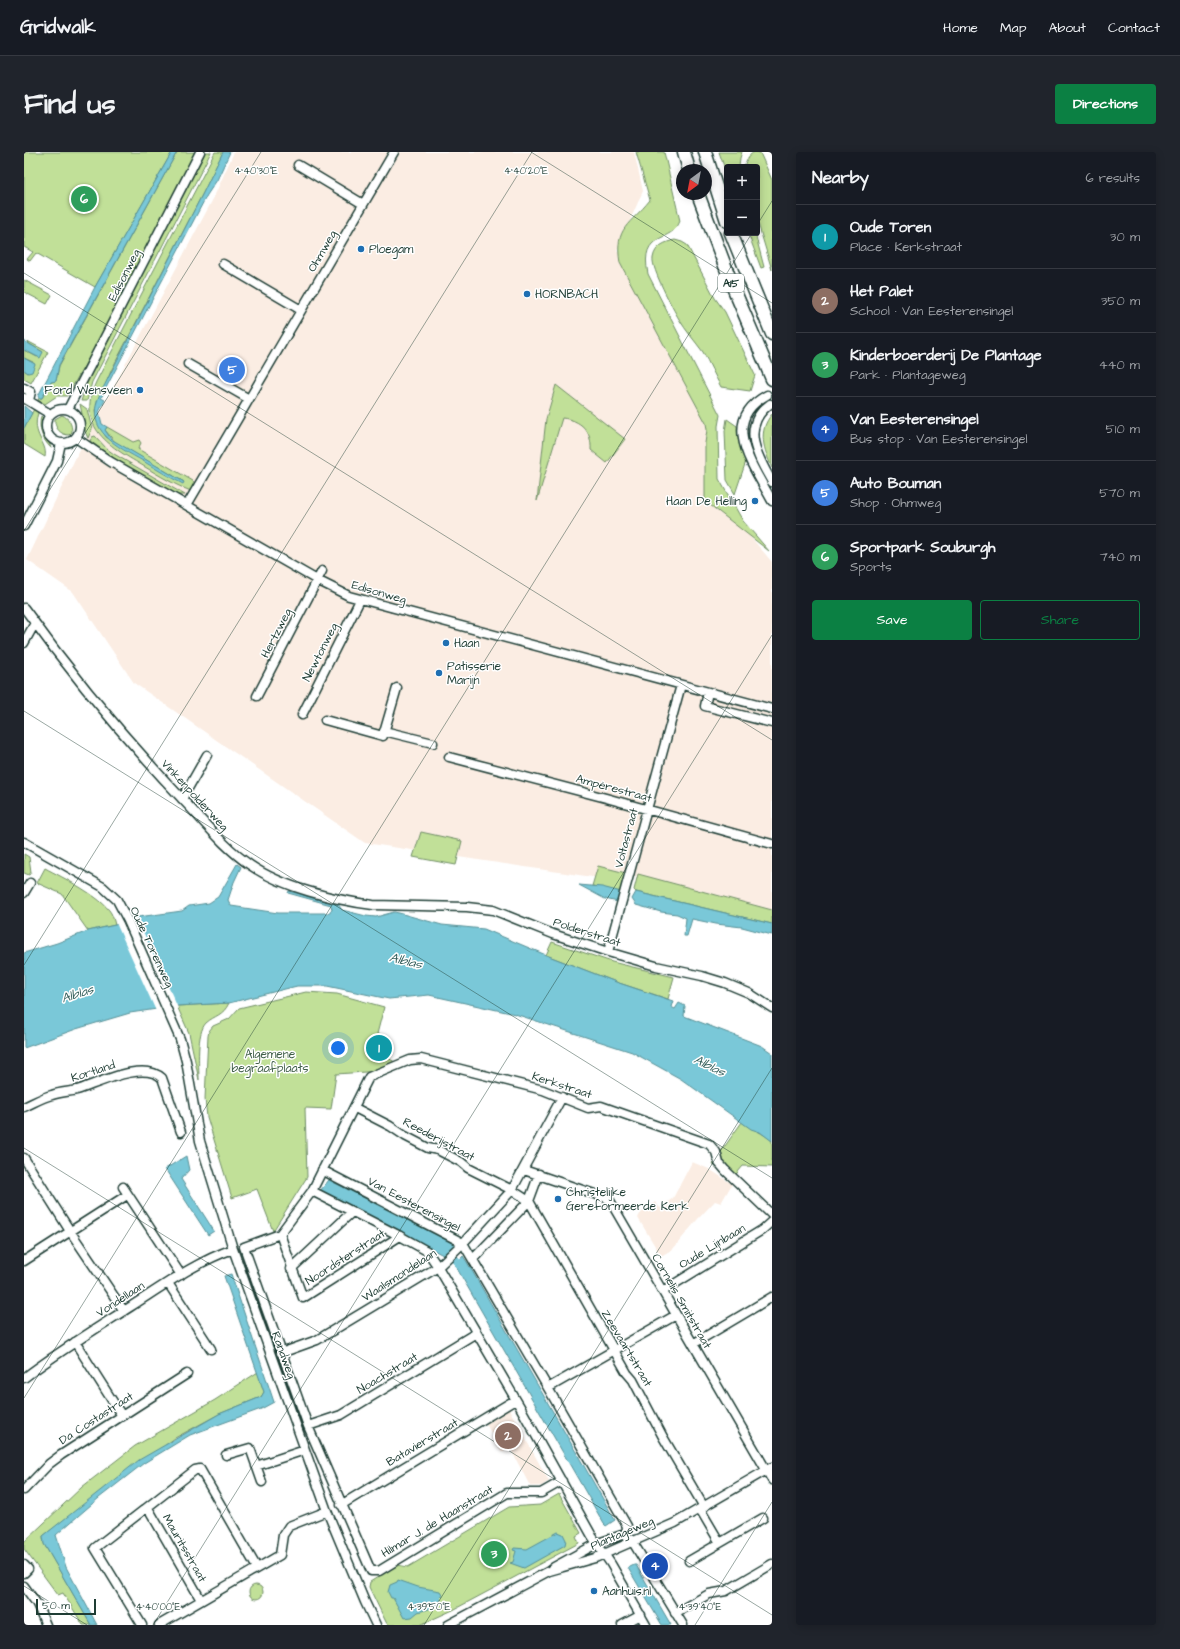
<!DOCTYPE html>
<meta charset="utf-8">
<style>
:root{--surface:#171b24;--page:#20242c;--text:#f1f3f6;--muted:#9ea1a6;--line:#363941;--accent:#0b8043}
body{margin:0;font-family:"Architects Daughter",sans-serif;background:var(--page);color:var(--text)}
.controls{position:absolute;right:12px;top:12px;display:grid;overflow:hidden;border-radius:4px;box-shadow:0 2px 10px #0003}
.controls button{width:36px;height:36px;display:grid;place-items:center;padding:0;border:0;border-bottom:1px solid var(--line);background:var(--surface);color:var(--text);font:20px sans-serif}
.compass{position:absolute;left:652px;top:12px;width:36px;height:36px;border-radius:50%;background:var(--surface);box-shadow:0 2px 10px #0003;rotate:212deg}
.scale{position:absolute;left:12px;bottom:10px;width:60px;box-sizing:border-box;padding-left:4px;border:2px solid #1f3d34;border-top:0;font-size:11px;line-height:14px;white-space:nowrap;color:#1f3d34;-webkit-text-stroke:3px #fff;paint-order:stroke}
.you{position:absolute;left:314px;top:896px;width:14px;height:14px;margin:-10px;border:3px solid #fff;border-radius:50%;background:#1a73e8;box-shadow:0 0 0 6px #1a73e833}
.badge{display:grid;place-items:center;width:26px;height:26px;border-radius:50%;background:var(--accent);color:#fff;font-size:13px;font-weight:700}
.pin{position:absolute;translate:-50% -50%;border:2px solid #fff;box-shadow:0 1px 4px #0006}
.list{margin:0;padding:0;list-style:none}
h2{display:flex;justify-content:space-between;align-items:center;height:52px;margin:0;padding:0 16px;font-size:17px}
h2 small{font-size:13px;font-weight:400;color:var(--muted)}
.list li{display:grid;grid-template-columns:26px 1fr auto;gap:12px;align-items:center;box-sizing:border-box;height:64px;padding:0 16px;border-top:1px solid var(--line)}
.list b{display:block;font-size:15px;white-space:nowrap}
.list p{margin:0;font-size:13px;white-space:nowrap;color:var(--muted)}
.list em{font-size:13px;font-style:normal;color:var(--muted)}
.actions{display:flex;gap:8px;padding:12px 16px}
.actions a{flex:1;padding:9px 0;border:1px solid var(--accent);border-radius:4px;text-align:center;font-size:14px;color:var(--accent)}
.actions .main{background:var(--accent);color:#fff}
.map{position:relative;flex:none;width:748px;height:1473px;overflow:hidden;border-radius:4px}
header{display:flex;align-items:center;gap:24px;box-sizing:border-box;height:56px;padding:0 20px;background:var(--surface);border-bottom:1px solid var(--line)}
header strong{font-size:19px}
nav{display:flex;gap:22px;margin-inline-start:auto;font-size:14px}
.intro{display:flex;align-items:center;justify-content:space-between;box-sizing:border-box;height:96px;padding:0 24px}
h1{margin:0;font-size:28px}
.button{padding:10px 18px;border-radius:4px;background:var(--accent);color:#fff;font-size:14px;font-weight:700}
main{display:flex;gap:24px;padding:0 24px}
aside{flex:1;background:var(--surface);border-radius:4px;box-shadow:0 2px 10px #0003}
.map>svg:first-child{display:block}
.built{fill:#fbede3}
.green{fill:#c1e098;stroke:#708e66}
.water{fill:#7ac8d8;stroke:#569096}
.pier{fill:#fff}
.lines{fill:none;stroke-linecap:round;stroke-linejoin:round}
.canal{stroke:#7ac8d8;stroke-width:8}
.minor-casing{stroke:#1f3d34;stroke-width:11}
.highway-casing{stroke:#1f3d34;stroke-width:15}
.minor{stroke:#fff;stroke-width:8}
.highway{stroke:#fff;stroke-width:12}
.ticks{fill:none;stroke:#1f3d34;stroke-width:1;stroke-opacity:0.45}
.poi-dot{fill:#1f6fb2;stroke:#fff;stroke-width:1.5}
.labels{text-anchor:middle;stroke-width:3;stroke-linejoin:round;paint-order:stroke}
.shield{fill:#fff;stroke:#627771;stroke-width:1}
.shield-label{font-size:11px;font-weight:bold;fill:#1f3d34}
.poi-label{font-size:12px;fill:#1f3d34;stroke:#fff;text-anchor:start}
.street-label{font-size:12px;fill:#1f3d34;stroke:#fff}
.park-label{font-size:12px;fill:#3f5e48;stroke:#fff}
.water-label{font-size:13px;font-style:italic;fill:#36605d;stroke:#fff}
.ticks-label{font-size:10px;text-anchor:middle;fill:#1f3d34;stroke:#fff;stroke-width:3;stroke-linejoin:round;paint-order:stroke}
</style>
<header>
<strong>Gridwalk</strong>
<nav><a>Home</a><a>Map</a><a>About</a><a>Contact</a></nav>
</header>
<div class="intro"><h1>Find us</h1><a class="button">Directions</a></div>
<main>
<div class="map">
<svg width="748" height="1473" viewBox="0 0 748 1473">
<rect width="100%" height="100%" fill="#fff"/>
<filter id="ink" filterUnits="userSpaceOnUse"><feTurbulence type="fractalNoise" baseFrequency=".025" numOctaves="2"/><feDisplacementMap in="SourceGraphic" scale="8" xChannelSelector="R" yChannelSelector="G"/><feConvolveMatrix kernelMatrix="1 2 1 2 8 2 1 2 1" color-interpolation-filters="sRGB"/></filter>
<g filter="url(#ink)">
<path class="built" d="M210,0h400l9,39 -26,59 96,162 8,90 51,60v349l-133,-35 -40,2 -234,-35 -231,-160 -61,-91 -46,-32 48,-101 138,-260z
M668,1010l17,7 23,15 -11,19 -6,-2 -18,19 -24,29 -12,7 -23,-38 2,-4 15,-12 5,6 13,-10z
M485,1257l40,72 -8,5h-11l-20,-38 -8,4 -16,-28z"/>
<path class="green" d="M0,0h148l-77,135 -59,-34 -6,8 -3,-2 6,-7 -9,-5z
M153,0h18l-101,197 -27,47h-10l-12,8 -7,-4 1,-2h3l9,-16 5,-1 3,-15z
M181,0h6l-119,230 -5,19h-6l8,-24z
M191,0h8l-20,41 -92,178 -16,39 2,11 9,16 78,45 -69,-40 -10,-12 2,-3 26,15 6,-2 2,3 -3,6 55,32 2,3 -4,7c-16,-6 -31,-15 -46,-24 -34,-20 -70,-39 -49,-85z
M612,0h28l16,69c-8,23 -41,9 -32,53l72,141 -2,11 1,53 24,42 26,30 -64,-50v-58l2,-13 -1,-7 -86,-160c-6,-36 10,-38 30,-63z
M695,0h23l-2,6 -1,9h-12v8z
M731,0l5,1 12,27v90l-15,-50v-53h-13c2,-7 5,-13 11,-15z
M724,81h7l9,34 -3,1z
M651,88l7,2 5,3 28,53 10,14 30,63 -5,16 -29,-4c-6,-11 -12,-24 -18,-35 -8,-11 -17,-21 -24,-33 -6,-10 -28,-51 -26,-61 2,-12 12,-16 22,-18z
M0,128l28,15 -5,9 -23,-12z
M5,190l19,10 -17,31 -7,-4v-9l4,3 5,-11 -9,-4v-8l13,7 6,-5 -15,-9z
M532,233l69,54 -18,24 -16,-13c1,-19 -10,-30 -29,-32l-25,83 9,-82z
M56,252l7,5 5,20 -4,9 -2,-4z
M10,257l4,4c-7,23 10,29 7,44l-21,-13v-16z
M748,262v54c-8,-19 -15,-36 0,-54z
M38,263c7,3 10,9 10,17l-3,3c-8,0 -15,-7 -14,-16z
M17,264l2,2c-4,13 4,18 8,30 -9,-9 -13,-19 -10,-32z
M703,267l10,7c0,13 3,23 9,35l-11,33 -8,-14 -2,-49z
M71,284l12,13 7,5 71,41h-9l-64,-38 -22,-16 2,-4z
M397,680l41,9 -6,24 -43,-8z
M0,702l5,3 2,15 -2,3 -5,-2z
M574,714l28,7 -5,19 -29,-6z
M21,716c17,9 57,29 66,45 2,4 3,8 4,12l-27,6 -26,-37 -25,-11z
M614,722l134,36v14l-136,-32 -2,-2z
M528,790l60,20 62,15 -6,22 -52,-17 -70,-27z
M282,840l31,2 47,13 -7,27 8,2c-5,13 0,23 13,27l-18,8 -44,3 -5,35 -26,-1 2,69 -34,54 -16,-42 -25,9 -25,-81 -2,-18 3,-63 1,-5 4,-5 16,-7 10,-11z
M205,851c-6,13 -14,12 -23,20 -10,10 -7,43 -7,57l-10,-47 -12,-27z
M718,970c9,7 22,11 30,19v26l-29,-1 -11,13 -20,-15z
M234,1220l6,20 -3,5 -42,17 -44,24 -132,98 1,8 47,81h-8l-20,-32 -5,2 -34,-46v-7l58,-55 53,-41 80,-46z
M535,1342l22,39 -5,3 3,7 -126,67 -33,15h-32l-2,-3 -17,-35 1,-5 27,-17 11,2 101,-60 31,-2z
M225 1440a7 7 0 1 1 14 0a7 7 0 1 1-14 0Z"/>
<path class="water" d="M148,0h5l-118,213 -3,16 -5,1 -9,16h-3l-1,-2 57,-109z
M199,0h7l-13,28 -10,15 -99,189 -7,14 4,2 -6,12 3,12 5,3 -2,3 6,9 73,43 -1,2c-14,-7 -27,-15 -40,-23 -25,-14 -59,-30 -44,-65l104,-203z
M0,189l19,11 -3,6 -16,-8z
M0,206l11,6 -3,8 -4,1 -4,-3z
M0,254l8,7 -8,15z
M213,712l4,3 -7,15 -6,18 3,6 47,7h50l4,-3 -1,-5 -43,-12 1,-2 49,13 4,6 24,6 10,1 18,-5 5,1 43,12 42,4 62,26 70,27 57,19 -2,6 4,2 4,-6 6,3 -1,10 78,30 10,7v88l-12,-9 -9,-3 -70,-50 -49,-27 -117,-38 -86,-19 -40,4 -62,-13h-30l-68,17 -52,3 -47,7 -54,16 -52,19v-95l33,-10 31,-12 27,-6 23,-8 44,-6 7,-5 20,-3 9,-6z
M555,733l23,2 19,5 -3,10 -13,-3z
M612,740l136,32v11l-30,-8 -26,-3 -24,-5 -5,17h-3l2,-18 -9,-4 -16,-2 -25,-7 -4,-6z
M162,1004l3,14 -8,9 33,52 -6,4 -43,-66z
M305,1028l126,64 -10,12 -125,-65z
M439,1104l4,6 148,258 -9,6 -2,-2 -149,-259z
M207,1122l43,128 -13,7 -71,26 -46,28 -45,35 -43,37 10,32 31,58h-6l-47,-81 -1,-8 96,-76 80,-46 42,-17 3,-5 -40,-116z
M534,1380l5,2 3,6 -1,5 -41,23 -14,-5 3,-1 3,-11 -3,-1 1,-2 13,1z
M610,1413h2l35,60h-9l-34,-57z
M374,1428l20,7 22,4 3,5 -3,1 1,3 -3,4 -9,5 -11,3 -6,5 -8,1 -11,-20h-2l-3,-6 2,-7 7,-3z"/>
<path class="pier" d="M112,764l42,92 -22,3 -40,-88z"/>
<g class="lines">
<path class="canal" d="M432,1108l9,11"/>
<g class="minor-casing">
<path id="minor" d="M274,13l65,39
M199,112l78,46
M164,212l61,35
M0,236l7,4 -2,8
M743,243c-49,26 -13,72 5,106
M0,246l26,16
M746,252c-30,22 -13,52 2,78
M22 274a17 17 0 1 1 34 0a17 17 0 1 1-34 0Z
M44,257l132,-257
M52,286l35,24 206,118 32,16 423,113
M163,353l207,-353
M0,374l33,-65 4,-18
M0,456c49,68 103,133 161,194 20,21 40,46 65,63 32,22 84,35 123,40l94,2 26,3 60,24 55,18 48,14 46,10 23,7 24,10 23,15
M0,491l11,-20
M684,540l-3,14 67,17
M233,544l65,-125
M278,563l58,-115
M301,568l58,16 14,-48
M360,579l49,12
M425,605l157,41 166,46
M158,647l25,-44
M0,690l79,45 14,13 11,21 52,118 6,22 14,80 33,108 94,262 38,91 11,23
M0,741l6,-10
M584,800l73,-267
M0,955c9,-4 19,-10 28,-12 8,-3 17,-3 25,-5 20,-6 66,-30 85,-12l19,54
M331,956l35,18 15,10 23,12 10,2 23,12 7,6 44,22 17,11 98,172 6,7 30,57 41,70
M0,1006l46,73 54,80
M298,1018l141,73 85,145 79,138 -1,9
M500,1018l85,29 163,281
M99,1035l58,88
M288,1039l88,45 27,15 11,16 81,138 73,131 19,28 35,61
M256,1082l23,64 97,-62
M449,1107l56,-58 10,-27
M0,1109l100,-64
M267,1117l61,-57
M144,1131l43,66
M639,1139l99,-61 10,-9
M51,1190l47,74
M669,1192l79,-47
M257,1201l36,-13 121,-73 25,-24 49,-53 50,-93
M0,1226c34,-26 70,-48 106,-71 33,-21 66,-45 103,-58
M524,1236l128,-73
M284,1274l33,-11 135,-82
M202,1303l24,-7 12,34
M232,1314l49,-16
M538,1329l-21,12h-34l-128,78h-8l-63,-145 -64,-179 36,-13 32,-43 57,-114 41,-17 11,-1 122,31 45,18 13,-2 108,38 7,8 3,11 6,7 47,45
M0,1338l25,-26 12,-9 126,-81
M317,1353l174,-105
M124,1356l53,92
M676,1357l20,34
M607,1387l52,86
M665,1409l74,-43
M0,1413l4,4 -4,4
M525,1419l46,-13 80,-35 97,-56
M0,1434l13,18 9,21
M651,1461l34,-19 17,-3 46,-27
M118,1473l-47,-77 100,-78 5,-1 57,99
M135,1473l121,-70 3,-20 6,-9 38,-15
M424,1473l101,-54 5,-4 44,-24 24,-8h4
M598,1473l19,-10"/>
</g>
<g class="highway-casing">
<path id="highway" d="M660,0l5,18
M681,0l22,69
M674,42l35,93 39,92
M707,81l41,101"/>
</g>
<use href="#minor" class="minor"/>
<use href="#highway" class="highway"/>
</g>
</g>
<path class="ticks" d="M507,0l241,151M733,73l15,-24M0,121l748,467M0,379l237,-379M0,559l748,467M0,813l508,-813M0,996l748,467M0,1246l728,-1165M0,1434l63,39M129,1473l619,-990M400,1473l348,-557M671,1473l77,-123"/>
<g class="poi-dot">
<circle cx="337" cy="97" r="4"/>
<circle cx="503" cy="142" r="4"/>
<circle cx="116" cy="238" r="4"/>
<circle cx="731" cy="349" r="4"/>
<circle cx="422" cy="491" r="4"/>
<circle cx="415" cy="521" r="4"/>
<circle cx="534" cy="1047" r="4"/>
<circle cx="570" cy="1439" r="4"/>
</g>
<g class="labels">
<rect class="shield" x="694" y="122" width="26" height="18" rx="3"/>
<g class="shield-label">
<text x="707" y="135">A15</text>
</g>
<g class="poi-label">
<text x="345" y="101">Ploegam</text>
<text x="511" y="146">HORNBACH</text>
<text x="108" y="242" text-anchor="end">Ford Wensveen</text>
<text x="723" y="353" text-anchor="end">Haan De Helling</text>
<text x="430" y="495">Haan</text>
<text x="423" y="518">Patisserie<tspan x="423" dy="14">Marijn</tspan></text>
<text x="542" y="1044">Christelijke<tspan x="542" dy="14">Gereformeerde Kerk</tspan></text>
<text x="578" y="1443">Aanhuis.nl</text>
</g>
<g class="street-label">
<text transform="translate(298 99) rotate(-60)" y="4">Ohmweg</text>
<text transform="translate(100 123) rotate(-63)" y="4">Edisonweg</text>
<text transform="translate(355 440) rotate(16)" y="4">Edisonweg</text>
<text transform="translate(252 481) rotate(-63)" y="4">Hertzweg</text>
<text transform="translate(296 500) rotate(-63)" y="4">Newtonweg</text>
<text transform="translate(590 636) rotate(15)" y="4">Ampèrestraat</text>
<text transform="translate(171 643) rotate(47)" y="4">Vinkenpolderweg</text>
<text transform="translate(602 686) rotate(-75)" y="4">Voltastraat</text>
<text transform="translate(563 780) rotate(18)" y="4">Polderstraat</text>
<text transform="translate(128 795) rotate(65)" y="4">Oude Torenweg</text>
<text transform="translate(69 919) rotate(-18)" y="4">Kortland</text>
<text transform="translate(538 933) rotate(18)" y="4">Kerkstraat</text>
<text transform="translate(415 987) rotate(28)" y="4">Reederijstraat</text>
<text transform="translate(390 1052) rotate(28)" y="4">Van Eesterensingel</text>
<text transform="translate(688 1094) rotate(-31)" y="4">Oude Lijnbaan</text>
<text transform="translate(321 1105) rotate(-33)" y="4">Noordsterstraat</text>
<text transform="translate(375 1123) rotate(-33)" y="4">Waalsmondelaan</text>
<text transform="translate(96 1147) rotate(-33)" y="4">Vondellaan</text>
<text transform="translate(658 1149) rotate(60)" y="4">Cornelis Smitstraat</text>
<text transform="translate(603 1196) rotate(59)" y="4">Zeevaartstraat</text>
<text transform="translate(260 1203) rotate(70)" y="4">Randweg</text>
<text transform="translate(363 1221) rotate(-31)" y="4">Noachstraat</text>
<text transform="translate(72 1266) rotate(-33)" y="4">Da Costastraat</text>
<text transform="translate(398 1290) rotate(-31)" y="4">Batavierstraat</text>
<text transform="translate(413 1369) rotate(-31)" y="4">Hilmar J. de Haanstraat</text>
<text transform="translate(598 1381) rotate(-23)" y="4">Plantageweg</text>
<text transform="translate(161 1396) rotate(60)" y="4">Mauritsstraat</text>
</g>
<g class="park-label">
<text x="246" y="906">Algemene<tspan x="246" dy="14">begraafplaats</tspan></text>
</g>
<g class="water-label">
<text transform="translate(382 808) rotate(14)" y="5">Alblas</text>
<text transform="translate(53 841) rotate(-18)" y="5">Alblas</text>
<text transform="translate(686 913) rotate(26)" y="5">Alblas</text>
</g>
</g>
<g class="ticks-label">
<text x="232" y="22">4°40'30"E</text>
<text x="502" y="22">4°40'20"E</text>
<text x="134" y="1458">4°40'00"E</text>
<text x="405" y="1458">4°39'50"E</text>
<text x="676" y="1458">4°39'40"E</text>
</g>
</svg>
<div class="controls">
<button>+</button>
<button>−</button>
</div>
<svg class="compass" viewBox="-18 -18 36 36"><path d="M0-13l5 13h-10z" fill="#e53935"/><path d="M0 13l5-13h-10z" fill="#9ea1a6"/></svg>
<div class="scale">50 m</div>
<div class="you"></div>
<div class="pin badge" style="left:355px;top:896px;background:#0f9aa8">1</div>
<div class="pin badge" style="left:484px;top:1284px;background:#8d6e63">2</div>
<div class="pin badge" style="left:470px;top:1402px;background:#2e9e5b">3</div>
<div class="pin badge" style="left:631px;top:1414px;background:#1a4fb4">4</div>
<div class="pin badge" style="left:208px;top:218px;background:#3f7fe0">5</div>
<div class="pin badge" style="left:60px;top:47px;background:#2e9e5b">6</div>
</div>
<aside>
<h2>Nearby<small>6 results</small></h2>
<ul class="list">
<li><span class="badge" style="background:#0f9aa8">1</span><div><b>Oude Toren</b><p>Place · Kerkstraat</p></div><em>30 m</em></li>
<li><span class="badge" style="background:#8d6e63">2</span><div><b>Het Palet</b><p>School · Van Eesterensingel</p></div><em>350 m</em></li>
<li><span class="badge" style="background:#2e9e5b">3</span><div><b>Kinderboerderij De Plantage</b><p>Park · Plantageweg</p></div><em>440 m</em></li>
<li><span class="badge" style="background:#1a4fb4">4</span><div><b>Van Eesterensingel</b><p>Bus stop · Van Eesterensingel</p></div><em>510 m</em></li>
<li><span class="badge" style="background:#3f7fe0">5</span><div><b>Auto Bouman</b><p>Shop · Ohmweg</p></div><em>570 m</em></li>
<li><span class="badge" style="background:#2e9e5b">6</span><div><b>Sportpark Souburgh</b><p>Sports</p></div><em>740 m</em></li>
</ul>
<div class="actions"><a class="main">Save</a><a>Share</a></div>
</aside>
</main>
